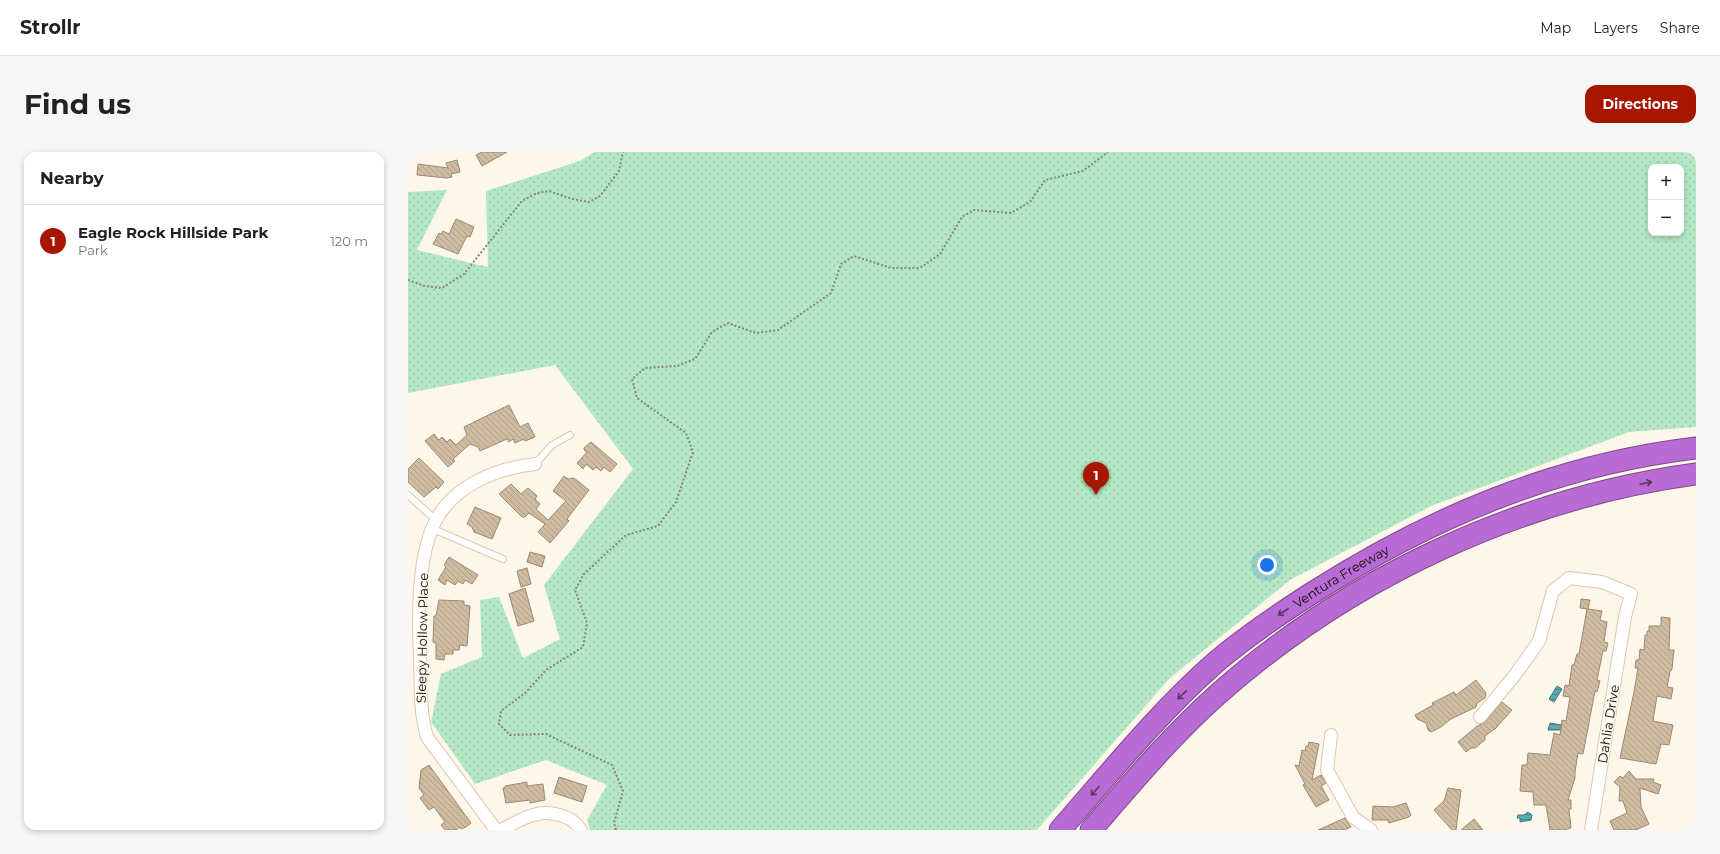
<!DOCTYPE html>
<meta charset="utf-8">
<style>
:root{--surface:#fff;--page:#f6f6f6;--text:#222;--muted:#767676;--line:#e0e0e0;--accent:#a71600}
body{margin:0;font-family:Montserrat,sans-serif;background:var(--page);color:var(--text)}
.controls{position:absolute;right:12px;top:12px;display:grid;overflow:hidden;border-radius:8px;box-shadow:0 2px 6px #0003}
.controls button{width:36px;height:36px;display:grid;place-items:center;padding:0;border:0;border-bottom:1px solid var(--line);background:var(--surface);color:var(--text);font:20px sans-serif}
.you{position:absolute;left:859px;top:413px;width:14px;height:14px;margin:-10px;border:3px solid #fff;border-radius:50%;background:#1a73e8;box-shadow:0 0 0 6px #1a73e833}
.badge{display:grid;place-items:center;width:26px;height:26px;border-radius:50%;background:var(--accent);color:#fff;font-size:13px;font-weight:700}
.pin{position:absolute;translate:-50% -33px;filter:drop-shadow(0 1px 2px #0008)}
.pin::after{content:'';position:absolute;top:21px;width:14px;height:12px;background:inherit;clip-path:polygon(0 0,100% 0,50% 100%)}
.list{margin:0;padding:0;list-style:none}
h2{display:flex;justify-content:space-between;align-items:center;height:52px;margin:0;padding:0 16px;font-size:17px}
h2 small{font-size:13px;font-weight:400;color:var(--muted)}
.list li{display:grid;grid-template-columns:26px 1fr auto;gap:12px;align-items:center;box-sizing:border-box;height:72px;padding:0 16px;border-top:1px solid var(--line)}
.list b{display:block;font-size:15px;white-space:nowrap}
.list p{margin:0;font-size:13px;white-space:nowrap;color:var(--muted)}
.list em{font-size:13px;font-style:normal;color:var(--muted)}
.map{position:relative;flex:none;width:1288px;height:678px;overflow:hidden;border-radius:12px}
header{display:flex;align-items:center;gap:24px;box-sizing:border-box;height:56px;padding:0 20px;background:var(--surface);border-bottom:1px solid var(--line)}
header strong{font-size:19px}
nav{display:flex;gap:22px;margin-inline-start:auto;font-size:14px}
.intro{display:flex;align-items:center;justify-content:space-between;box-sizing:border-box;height:96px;padding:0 24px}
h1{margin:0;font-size:28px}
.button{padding:10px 18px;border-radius:12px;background:var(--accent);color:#fff;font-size:14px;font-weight:700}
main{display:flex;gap:24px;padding:0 24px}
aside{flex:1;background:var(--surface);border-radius:12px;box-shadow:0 2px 6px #0003}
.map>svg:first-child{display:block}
.grass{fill:url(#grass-dots);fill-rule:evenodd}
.water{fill:url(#water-rules);stroke:#437a7d}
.building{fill:url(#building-back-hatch);stroke:#9c8a70}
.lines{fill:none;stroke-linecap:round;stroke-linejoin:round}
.lane-casing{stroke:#dac9ac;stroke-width:8}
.street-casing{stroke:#dac9ac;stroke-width:14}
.highway-casing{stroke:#7e4a8b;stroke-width:23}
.path{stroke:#8c857b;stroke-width:2;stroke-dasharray:2 2;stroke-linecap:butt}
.lane{stroke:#fff;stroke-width:6}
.street{stroke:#fff;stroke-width:12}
.highway{stroke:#b86bd4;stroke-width:21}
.oneway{stroke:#5d3762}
.labels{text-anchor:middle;stroke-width:3;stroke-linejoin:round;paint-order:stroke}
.street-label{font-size:13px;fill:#120c04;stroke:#fdf6ea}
</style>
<header>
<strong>Strollr</strong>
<nav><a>Map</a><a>Layers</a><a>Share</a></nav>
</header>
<div class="intro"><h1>Find us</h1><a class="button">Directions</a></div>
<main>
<aside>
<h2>Nearby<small></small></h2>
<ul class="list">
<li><span class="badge">1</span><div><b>Eagle Rock Hillside Park</b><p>Park</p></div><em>120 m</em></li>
</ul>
</aside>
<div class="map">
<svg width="1288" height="678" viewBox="0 0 1288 678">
<defs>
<pattern id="grass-dots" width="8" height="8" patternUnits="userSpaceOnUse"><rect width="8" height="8" fill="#b4e7c4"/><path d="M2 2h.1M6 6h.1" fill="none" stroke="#9ac5a7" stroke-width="1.8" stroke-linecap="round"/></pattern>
<pattern id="water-rules" width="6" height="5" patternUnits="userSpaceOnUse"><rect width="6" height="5" fill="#58a9b1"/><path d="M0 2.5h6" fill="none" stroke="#47888e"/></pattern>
<pattern id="building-back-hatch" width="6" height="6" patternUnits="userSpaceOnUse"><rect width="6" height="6" fill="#cfbba0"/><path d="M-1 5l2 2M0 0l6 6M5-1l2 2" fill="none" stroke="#b1a088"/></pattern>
</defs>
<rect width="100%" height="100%" fill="#fdf6ea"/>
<path class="grass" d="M186,0h1102v275l-67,5 -198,74 -141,74 -120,98 -133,152h-447l-3,-10 20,-35 -61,-25 -71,24 -44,-62 10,-48 41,-17 -2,-57 19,-3 24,61 37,-19 -16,-54 89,-116 -78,-104 -147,28v-201l39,-2 -30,60 71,17 -2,-76 94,-30zM1243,15h30v66h-30z"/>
<path class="water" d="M1149,534l5,3 -8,13 -5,-3z
M1142,571l11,2 -1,5h-12z
M1120,660l4,3 -1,5 -11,2v-4h-3l1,-3h6z"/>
<path class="building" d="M74,0h25l-25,14 -6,-11z
M49,8l3,12 -9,2 1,3 -5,1 -30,-3 1,-11 30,4 -2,-5z
M48,67l18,8 -4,10 -3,-1 -9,18 -25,-10 6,-11 2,1 2,-3 6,3z
M101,253l11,22 8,-4 7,14 -10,4 -1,-2 -9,4 -2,-4 -4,3 -2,-3 -27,12 -2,-4 -8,-3 -17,15 2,2 -7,6 -23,-26 9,-7 5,6 3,-3 5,5 3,-3 6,6 11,-10 -3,-8z
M183,290l26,22 -7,8 -6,-5 -3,4 -5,-4 -3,3 -7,-6 -3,5 -6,-6 10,-11 -3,-2v-2z
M11,306l25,24 -6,7 -2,-2 -12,10 -16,-15v-13z
M156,324l4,3 6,-1 15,12 -22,29 2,2 -19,22 -12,-11 7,-8 -16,-11 -4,4h-3l-23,-23 12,-10 10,10 7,-6 9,8 -2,3 5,5 -4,5 12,11 18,-19 -13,-10z
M67,355l26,11 -9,21 -18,-7 -2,-5 -5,-3z
M122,400l15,4 -3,11 -15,-5z
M41,405l29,18 -6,9 -7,-4 -2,4 -5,-3 -3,4 -8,-5 -2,5 -7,-5 8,-13 -2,-2z
M119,416l4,16 -10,3 -4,-16z
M117,436l9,33 -16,5 -9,-32z
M1173,447l9,1 -2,9 14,2 -2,9 7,2 -3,20 4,1 -2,8h-3l-6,29 3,1 -3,11 -2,-1 -12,63 -5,-1 -3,19v6l-7,22h3v9h-2l2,19 -7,2h-14l-4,-25h-12l-1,-13 -13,-1 2,-26h5l1,-12 22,2 4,-22 6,2 2,-15 4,1 4,-24 -7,-1 2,-11 4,1 3,-21h2l3,-11h2l8,-45 -7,-1z
M31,448l25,1v4l6,1 -3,40 -7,-1 -1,5h-6v4h-8l-1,6 -8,-1v-15l-3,-2 1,-26h2z
M1253,465l9,1 -1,32h5l-2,19 -2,3 -3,15 6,1 -2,11 -14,-3 -4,25 20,4 -4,20 -8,-1 -5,20 -36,-6 14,-66 4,-24h-3l1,-8h3l1,-11 4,1 1,-15h2v-4h2v-5h12z
M1068,528l10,13 -1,5 -8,5 -1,4 -25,12 -10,8 -10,5 -3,-2 -2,-7 -9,-4 -2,-4 18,-10 -1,-2 22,-11 2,3z
M1094,550l10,8 -16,18 -11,8v4l-10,8h-4l-5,4 -8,-10 18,-15 9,-5z
M901,590l10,2 -7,36 9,-5 5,8 -5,3 8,14 -13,7 -13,-22 2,-1 -10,-19 4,1 3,-16 3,1 1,-5h2z
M21,613l42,58 -5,4 -5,2 -1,-2 -4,3h-11l-4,-5 4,-3 -11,-15 -5,3 -9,-12 4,-3 -5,-7 2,-18z
M1221,619l7,8h18l-1,3 8,3 -3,9 -18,-6 1,19 8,17 -13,6h-22l-4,-9 17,-8 -4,-12h-4l1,-14 -6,-5 6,-6 3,2z
M151,625l28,9 -5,16 -28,-9z
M119,630v4l16,-2 2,16 -15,3v-3l-24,3 -3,-15h2v-2z
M1040,636l13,2 -5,40h-4l-18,-20 10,-9z
M998,651l5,12 -2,2 -20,6 -1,-3h-16l1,-14 20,1z
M937,666l6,9 -7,3h-26z
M1066,667l9,11h-22z"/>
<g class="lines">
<g class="lane-casing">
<path id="lane" d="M127,312l17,-19 18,-10
M0,343l28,25
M25,377l70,30"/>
</g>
<g class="street-casing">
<path id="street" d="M1072,565l35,-42 24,-34 14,-50 16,-13 33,4 29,12 -6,23 -34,213
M923,583l-4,35 26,47 18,13
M88,678l-69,-93c-8,-27 -6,-54 -7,-82 -2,-39 -3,-100 16,-135 19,-35 61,-52 99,-56
M93,678c10,-5 21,-12 32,-15 16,-5 39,0 48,15"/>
</g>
<g class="highway-casing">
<g id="highway">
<path id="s1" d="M652,678c50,-57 99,-118 156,-168 29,-25 62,-47 93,-67 120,-77 245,-130 387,-147"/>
<path d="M683,678c40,-46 80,-94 126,-135 133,-118 302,-197 479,-221"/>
</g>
</g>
<path class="path" d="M0,128l17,6 17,2 22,-14 58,-73 15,-8 12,-2 23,8 17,3 11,-6 19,-25 4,-19
M208,678l-2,-7 9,-32 -11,-26 -66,-31 -36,1 -11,-11 2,-13 24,-18 21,-23 37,-23 4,-24 -12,-33 9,-16 42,-39 32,-9 18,-24 17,-50 -7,-19 -49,-35 -5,-19 13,-11 32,-2 18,-7 17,-27 16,-9 28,10 22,-3 53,-37 10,-29 13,-8 37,12h29l20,-14 22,-37 12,-7 37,3 19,-11 15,-22 38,-9 25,-19"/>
<use href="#lane" class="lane"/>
<use href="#street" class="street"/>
<use href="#highway" class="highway"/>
</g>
<defs><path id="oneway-shaft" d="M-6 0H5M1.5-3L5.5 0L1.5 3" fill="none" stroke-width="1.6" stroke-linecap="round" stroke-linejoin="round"/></defs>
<g class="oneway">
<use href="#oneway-shaft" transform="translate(1238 331) rotate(-12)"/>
<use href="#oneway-shaft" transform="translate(875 460) rotate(147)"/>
<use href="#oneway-shaft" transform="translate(774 543) rotate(136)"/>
<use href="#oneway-shaft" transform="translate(687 639) rotate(132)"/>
</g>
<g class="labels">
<g class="street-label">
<text dy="5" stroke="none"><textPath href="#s1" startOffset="381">Ventura Freeway</textPath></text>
<text transform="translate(14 486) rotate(-89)" y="5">Sleepy Hollow Place</text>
<text transform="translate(1200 572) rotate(-81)" y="5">Dahlia Drive</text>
</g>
</g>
</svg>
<div class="controls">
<button>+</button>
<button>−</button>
</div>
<div class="you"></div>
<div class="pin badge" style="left:688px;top:343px">1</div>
</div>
</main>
